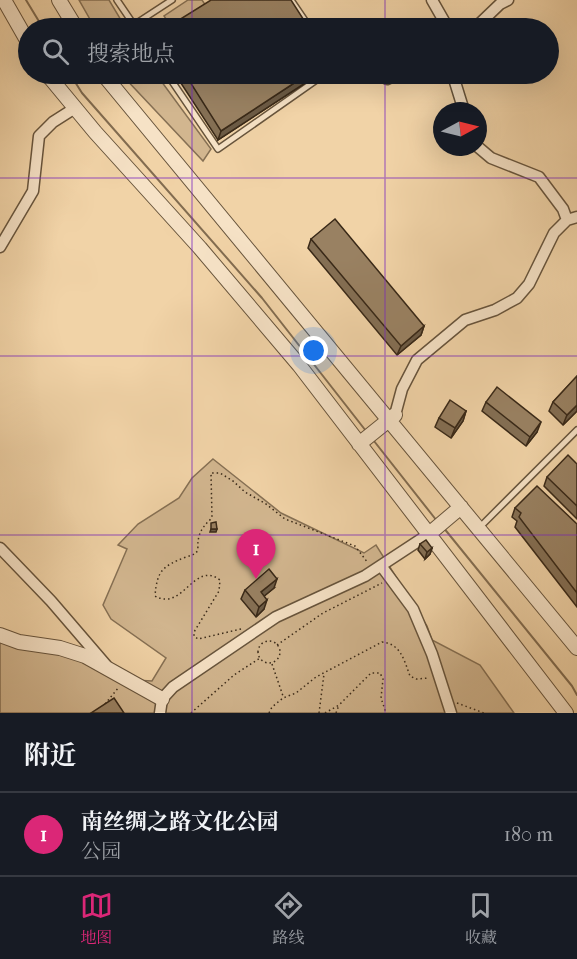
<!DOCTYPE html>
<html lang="zh">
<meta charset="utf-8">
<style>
:root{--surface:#171b24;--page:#242831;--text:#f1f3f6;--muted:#9ea1a6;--line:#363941;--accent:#db2777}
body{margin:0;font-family:"IM FELL French Canon","Noto Serif SC",serif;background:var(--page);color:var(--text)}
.compass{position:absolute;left:433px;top:102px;width:54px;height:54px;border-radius:50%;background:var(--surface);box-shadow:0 6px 24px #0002;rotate:83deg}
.you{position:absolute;left:314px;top:351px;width:21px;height:21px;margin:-15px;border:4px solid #fff;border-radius:50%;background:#1a73e8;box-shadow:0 0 0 9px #1a73e833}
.badge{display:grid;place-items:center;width:39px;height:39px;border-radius:50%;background:var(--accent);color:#fff;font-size:20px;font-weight:700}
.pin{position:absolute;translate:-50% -50px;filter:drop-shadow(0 2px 3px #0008)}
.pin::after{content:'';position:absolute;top:32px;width:21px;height:18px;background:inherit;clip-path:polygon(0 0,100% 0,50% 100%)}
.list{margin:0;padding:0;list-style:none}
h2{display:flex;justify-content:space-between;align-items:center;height:78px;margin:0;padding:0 24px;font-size:26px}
h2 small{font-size:20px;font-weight:400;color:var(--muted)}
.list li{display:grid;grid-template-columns:39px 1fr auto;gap:18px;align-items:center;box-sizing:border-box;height:84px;padding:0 24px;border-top:2px solid var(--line)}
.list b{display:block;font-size:22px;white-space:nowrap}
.list p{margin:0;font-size:20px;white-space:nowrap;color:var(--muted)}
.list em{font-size:20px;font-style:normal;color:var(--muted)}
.icon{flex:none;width:33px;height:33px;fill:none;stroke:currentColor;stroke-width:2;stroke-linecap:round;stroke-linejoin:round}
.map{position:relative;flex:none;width:577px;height:713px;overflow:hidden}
.search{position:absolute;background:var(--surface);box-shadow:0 6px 24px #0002;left:18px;right:18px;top:18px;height:66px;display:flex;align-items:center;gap:15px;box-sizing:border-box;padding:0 21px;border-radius:33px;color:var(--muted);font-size:22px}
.sheet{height:162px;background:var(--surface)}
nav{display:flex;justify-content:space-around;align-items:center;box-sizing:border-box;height:84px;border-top:2px solid var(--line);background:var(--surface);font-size:16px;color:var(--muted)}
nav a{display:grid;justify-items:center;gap:3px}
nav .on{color:var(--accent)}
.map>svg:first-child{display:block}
.green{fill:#d2b68f;stroke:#867054;stroke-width:1.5}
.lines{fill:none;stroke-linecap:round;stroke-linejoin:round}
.stream{stroke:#826c50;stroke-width:2}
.service-casing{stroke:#67543c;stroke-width:8}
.minor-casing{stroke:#67543c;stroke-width:13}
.tertiary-casing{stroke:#67543c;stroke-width:16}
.path{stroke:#392918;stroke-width:1.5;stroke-dasharray:1.5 3;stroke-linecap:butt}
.service{stroke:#f6e2c6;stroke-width:5}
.minor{stroke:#f6e2c6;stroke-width:10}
.tertiary{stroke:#f6e2c6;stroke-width:14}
.wall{fill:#846f54;stroke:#392918;stroke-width:1.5}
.shaded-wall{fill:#6b5a45;stroke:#392918;stroke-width:1.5}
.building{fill:#998162;stroke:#392918;stroke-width:1.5}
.grid{fill:none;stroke:#7b2cbf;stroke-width:1.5;stroke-opacity:0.55}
</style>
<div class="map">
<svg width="577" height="713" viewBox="0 0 577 713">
<rect width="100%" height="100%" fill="#f1d3a7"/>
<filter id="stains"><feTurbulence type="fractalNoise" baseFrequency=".00333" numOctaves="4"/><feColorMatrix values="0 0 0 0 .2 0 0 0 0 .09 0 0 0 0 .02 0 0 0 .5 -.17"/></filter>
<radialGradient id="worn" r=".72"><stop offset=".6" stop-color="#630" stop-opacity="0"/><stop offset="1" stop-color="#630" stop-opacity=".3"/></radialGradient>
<path class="green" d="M79,0h30l12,20 -13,8h-13z
M188,0h14l6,9 -36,19 -8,-12z
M121,74h35l55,75 -8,12z
M213,459l68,54 83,40 12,-8 51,81 5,14 48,25 34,48h-514v-73l77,16 38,23 37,2 14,-23 -55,-39 -8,-14 24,-56 -9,-4 20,-21 41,-26 13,-20z"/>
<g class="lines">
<path class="stream" d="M26,0l17,28
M70,74l12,19 180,205 104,133
M374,441l63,80
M443,527l129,159 5,9"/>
<g class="service-casing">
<path id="service" d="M117,0l19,28
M291,0l19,28
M129,28l43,-28
M167,74l51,75 107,-75
M484,523l93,-93"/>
</g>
<g class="minor-casing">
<path id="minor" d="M432,0l16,28
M475,28l25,-24 8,-4
M456,74l-1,8 9,29
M387,79l11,-5
M478,147l13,11 48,19 24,32 4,11
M0,247l33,-56 6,-55 14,-14 22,-14
M395,415l7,-26 15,-29 48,-40 30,-10 22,-12 12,-14 25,-51 13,-13 10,-3
M0,548l51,53 55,64
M382,567l31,42 19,45 19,59
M160,713l2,-14 11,-12 103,-70 89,-41 64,-42"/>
</g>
<g class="tertiary-casing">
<path id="tertiary" d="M4,0l24,42
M59,0l17,28
M47,74l48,58 105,116 99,117 267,348
M103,74l474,574
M359,444l36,-29
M429,534l32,-27
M0,635l19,7 41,6 25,8 77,43"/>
</g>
<path class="path" d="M241,629l-43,10 -4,-3v-4l25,-41 1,-11c-26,-20 -37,32 -65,16 2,-26 8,-30 31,-39 6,-2 9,-2 12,-7 -1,-15 3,-22 14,-32l-1,-45h9l13,8 12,11 21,12 19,15 70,27 13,17
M258 652a11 11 0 1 1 22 0a11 11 0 1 1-22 0Z
M277,645l46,-32 59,-30
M272,664l11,32
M457,703l27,10
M105,704l14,-17
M191,713l43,-38 26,-17
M269,713l3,-6 11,-9 13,-5 20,-16 66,-35c19,2 22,18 28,34l6,3 13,-1
M319,713l5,-39
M325,713l14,-8 32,-32h9l3,6 -2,19 5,15
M336,713l3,-8"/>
<use href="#service" class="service"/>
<use href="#minor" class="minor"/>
<use href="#tertiary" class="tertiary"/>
</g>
<path class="wall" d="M175,74h144l-101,66z
M311,239l113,87 -3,9 -24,20 -89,-107z
M577,376v35l-14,14 -14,-14 4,-9z
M486,402l51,30 -11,14 -44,-35z
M466,411l-3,10 -12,17 -16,-11 4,-9z
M577,464v55l-33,-33 3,-9z
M515,508l62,16v83l-62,-80 2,-6 -5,-4z
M420,544l12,4 -2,6 -5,5 -7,-9z
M274,588l-10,8v13l-8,8 -15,-18 4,-9z"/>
<path class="shaded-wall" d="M308,74h11l-101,66 3,-9z
M424,326l-3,9 -24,20 4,-9z
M577,405v6l-14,14 4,-10z
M466,411l-3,10 -12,17 4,-10z
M541,422l-4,10 -11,14 4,-9z
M211,529h6l-1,3h-6z
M432,548l-2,6 -5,5 2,-7z
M277,579l-3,9 -17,14 4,-10z
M267,600l-3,9 -8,8 3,-10z"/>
<path class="building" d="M211,0h80l18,28h-143z
M185,74h123l-87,57z
M335,219l89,107 -23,20 -90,-107z
M577,376v29l-10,10 -14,-13z
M497,387l44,35 -11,15 -44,-35z
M450,400l16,11 -11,17 -16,-10z
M568,455l9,9v42l-30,-29z
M537,486l40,38v69l-58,-76 2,-4 -6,-5z
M216,522l1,7h-6v-6z
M426,540l6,8 -5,4 -7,-8z
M269,569l8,10 -16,13 6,8 -8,7 -14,-17z
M114,698l10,15h-33z"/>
<path class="grid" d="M192,0v28M385,0v28M192,74v639M385,74v639M0,178h577M0,356h577M0,535h577"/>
<rect width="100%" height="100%" filter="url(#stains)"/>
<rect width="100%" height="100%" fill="url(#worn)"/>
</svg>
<svg class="compass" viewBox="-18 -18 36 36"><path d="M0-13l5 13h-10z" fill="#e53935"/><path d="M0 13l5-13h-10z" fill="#9ea1a6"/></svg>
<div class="you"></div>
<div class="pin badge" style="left:256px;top:579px">1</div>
<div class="search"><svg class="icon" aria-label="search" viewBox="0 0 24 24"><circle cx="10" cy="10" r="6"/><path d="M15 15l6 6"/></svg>搜索地点</div>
</div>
<section class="sheet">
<h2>附近<small></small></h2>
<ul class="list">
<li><span class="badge">1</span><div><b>南丝绸之路文化公园</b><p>公园</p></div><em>180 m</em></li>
</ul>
</section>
<nav>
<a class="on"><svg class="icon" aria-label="map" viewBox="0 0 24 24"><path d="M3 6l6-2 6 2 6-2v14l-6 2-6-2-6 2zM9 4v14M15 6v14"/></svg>地图</a>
<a><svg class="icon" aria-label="directions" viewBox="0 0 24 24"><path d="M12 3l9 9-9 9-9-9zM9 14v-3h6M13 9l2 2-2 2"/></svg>路线</a>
<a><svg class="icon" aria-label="saved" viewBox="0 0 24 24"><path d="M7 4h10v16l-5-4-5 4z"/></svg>收藏</a>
</nav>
